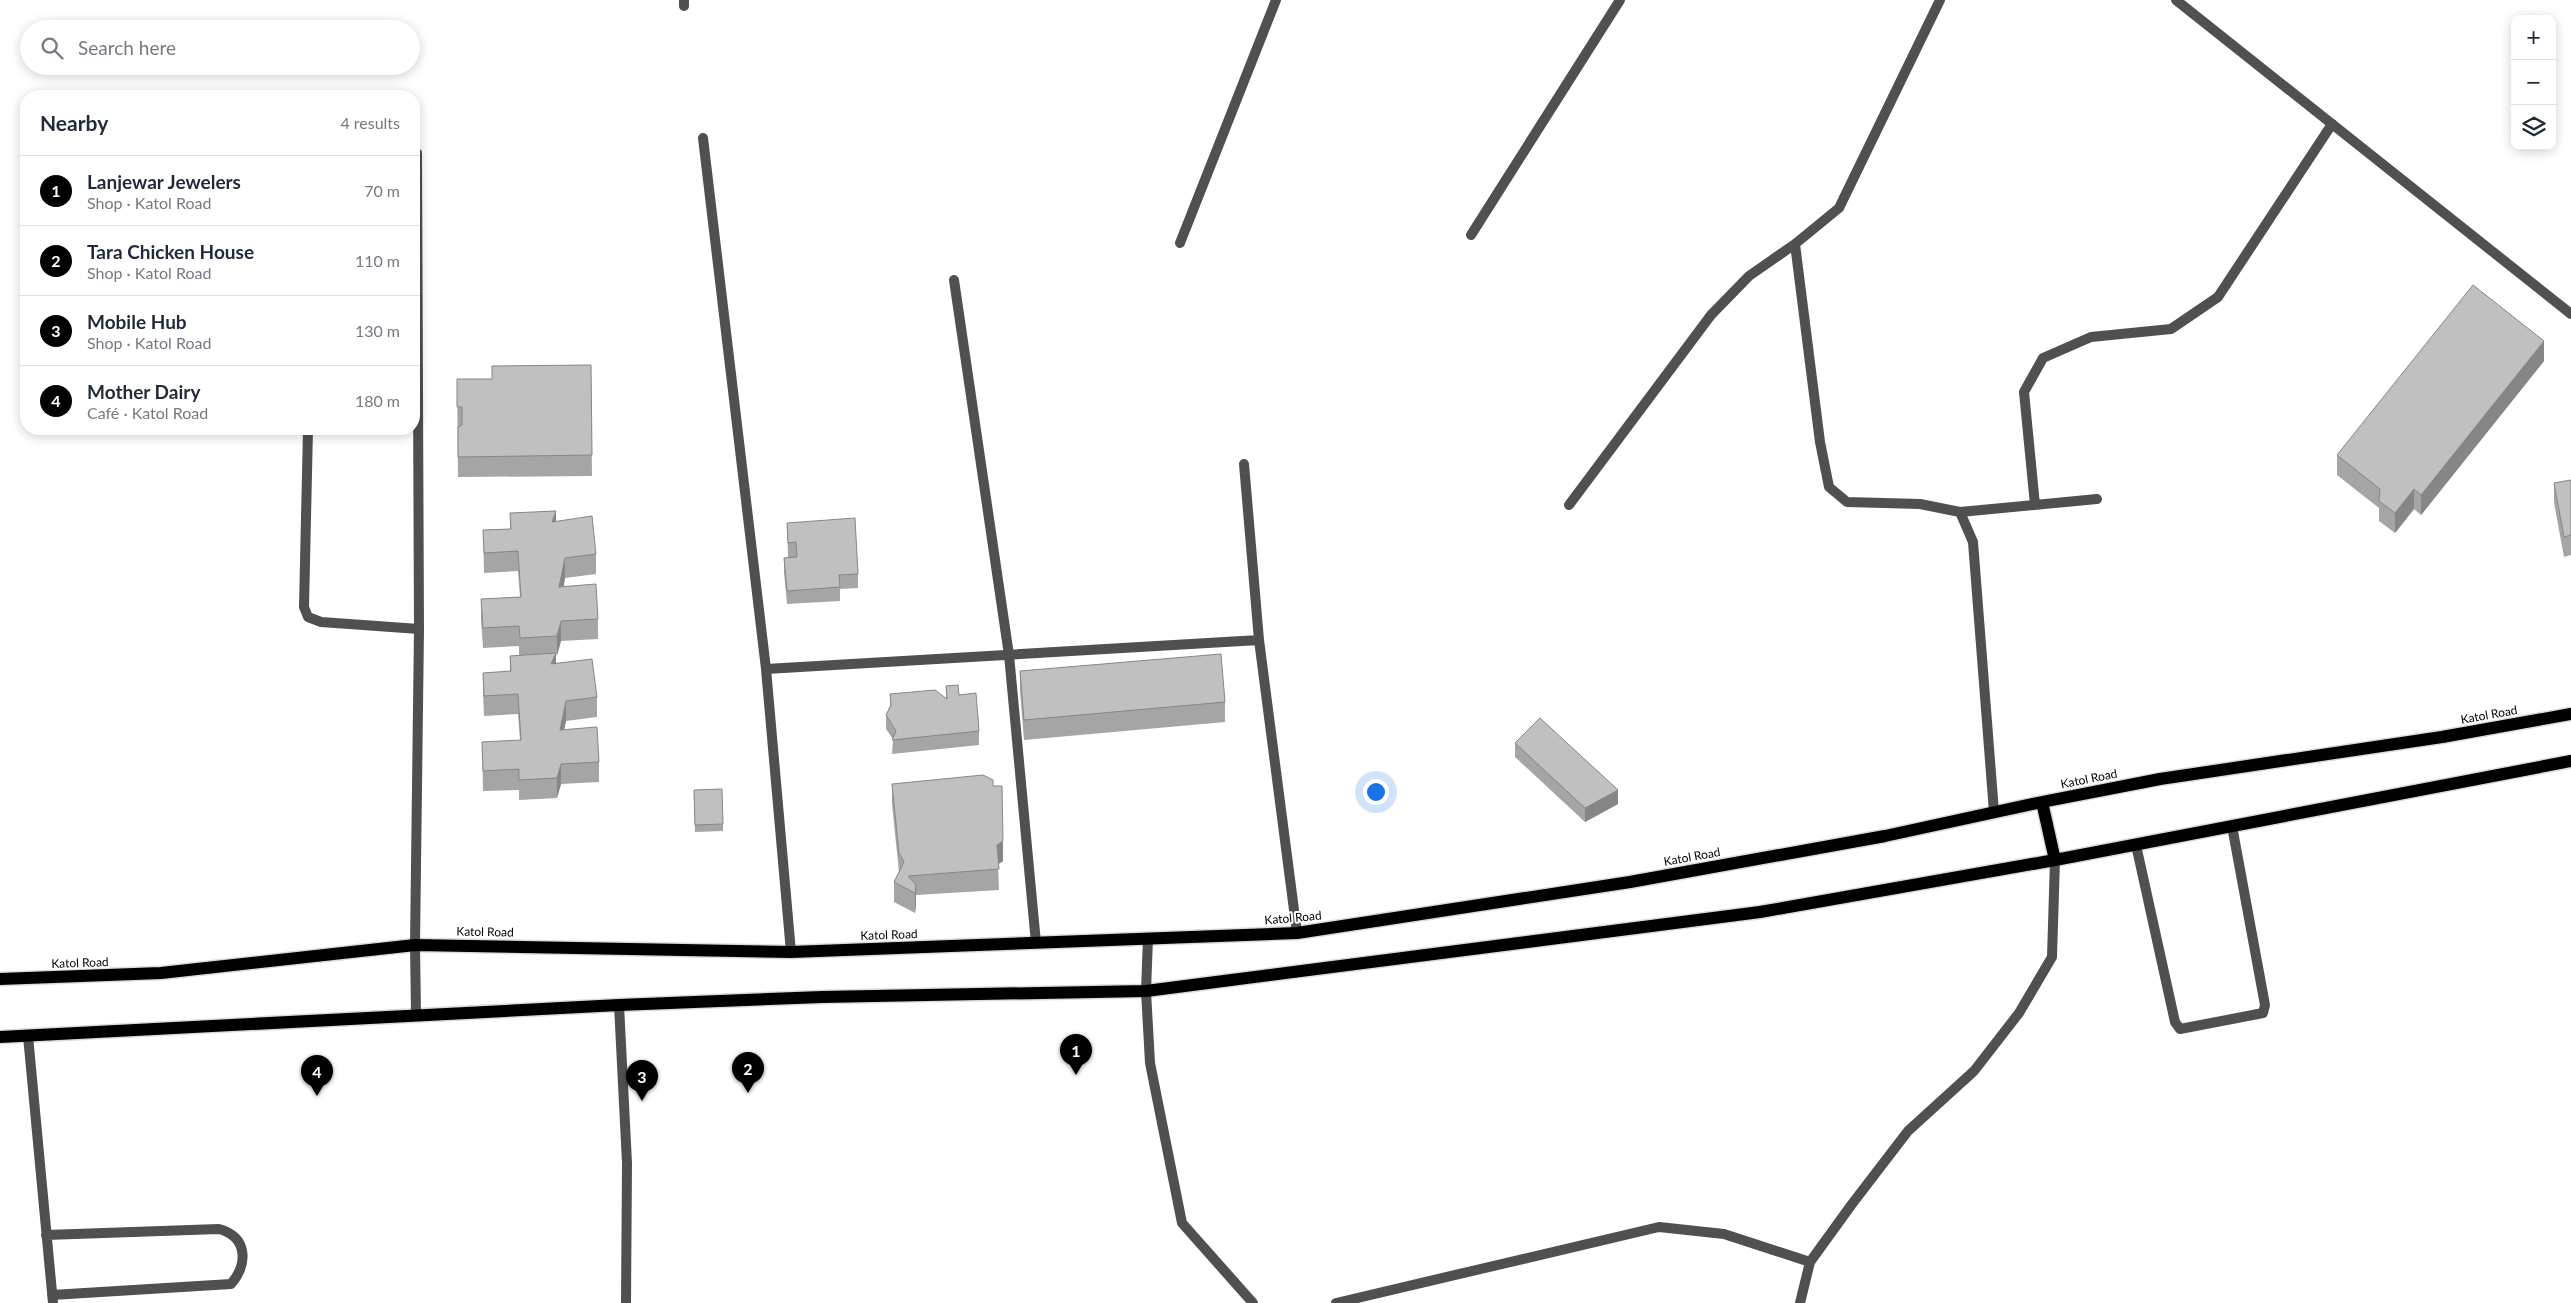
<!DOCTYPE html>
<meta charset="utf-8">
<style>
:root{--surface:#fff;--page:#f6f6f7;--text:#1f2937;--muted:#747a83;--line:#e0e1e3;--accent:#000}
body{margin:0;font-family:Lato,sans-serif;background:var(--page);color:var(--text)}
.controls{position:absolute;right:15px;top:15px;display:grid;overflow:hidden;border-radius:10px;box-shadow:0 2px 12px #0003}
.controls button{width:45px;height:45px;display:grid;place-items:center;padding:0;border:0;border-bottom:1px solid var(--line);background:var(--surface);color:var(--text);font:25px sans-serif}
.you{position:absolute;left:1375px;top:791px;width:18px;height:18px;margin:-12px;border:4px solid #fff;border-radius:50%;background:#1a73e8;box-shadow:0 0 0 8px #1a73e833}
.badge{display:grid;place-items:center;width:32px;height:32px;border-radius:50%;background:var(--accent);color:#fff;font-size:16px;font-weight:700}
.pin{position:absolute;translate:-50% -41px;filter:drop-shadow(0 1px 2px #0008)}
.pin::after{content:'';position:absolute;top:26px;width:18px;height:15px;background:inherit;clip-path:polygon(0 0,100% 0,50% 100%)}
.list{margin:0;padding:0;list-style:none}
h2{display:flex;justify-content:space-between;align-items:center;height:65px;margin:0;padding:0 20px;font-size:21px}
h2 small{font-size:16px;font-weight:400;color:var(--muted)}
.list li{display:grid;grid-template-columns:32px 1fr auto;gap:15px;align-items:center;box-sizing:border-box;height:70px;padding:0 20px;border-top:1px solid var(--line)}
.list b{display:block;font-size:19px;white-space:nowrap}
.list p{margin:0;font-size:16px;white-space:nowrap;color:var(--muted)}
.list em{font-size:16px;font-style:normal;color:var(--muted)}
.icon{flex:none;width:28px;height:28px;fill:none;stroke:currentColor;stroke-width:2;stroke-linecap:round;stroke-linejoin:round}
.map{position:relative;flex:none;width:2571px;height:1303px;overflow:hidden}
.search{position:absolute;background:var(--surface);box-shadow:0 2px 12px #0003;left:20px;top:20px;width:400px;height:55px;display:flex;align-items:center;gap:12px;box-sizing:border-box;padding:0 18px;border-radius:28px;color:var(--muted);font-size:19px}
.panel{position:absolute;background:var(--surface);box-shadow:0 2px 12px #0003;left:20px;top:90px;width:400px;height:345px;border-radius:20px}
.map>svg:first-child{display:block}
.lines{fill:none;stroke-linecap:round;stroke-linejoin:round}
.primary-casing{stroke:#dbdbdb;stroke-width:15}
.service{stroke:#505050;stroke-width:10}
.minor{stroke:#505050;stroke-width:10}
.tertiary{stroke:#505050;stroke-width:10}
.primary{stroke:#000;stroke-width:12}
.wall{fill:#a5a5a5}
.shaded-wall{fill:#868686}
.building{fill:#c0c0c0;stroke:#868686}
.labels{text-anchor:middle;stroke-width:4;stroke-linejoin:round;paint-order:stroke}
.street-label{font-size:12px;fill:#000;stroke:#fff}
</style>
<div class="map">
<svg width="2571" height="1303" viewBox="0 0 2571 1303">
<rect width="100%" height="100%" fill="#fff"/>
<g class="lines">
<g class="primary-casing">
<path id="primary" d="M2042,802l13,58
M0,979l161,-6 254,-28 376,7 506,-19 333,-51 255,-46 157,-34 118,-23 282,-42 129,-23
M0,1037l619,-32 203,-8 324,-6 614,-79 295,-52 516,-99"/>
</g>
<path class="service" d="M2136,845l39,177 5,7 83,-16 2,-8 -33,-179"/>
<path class="minor" d="M684,6v-6
M703,138l63,531 25,283
M1471,235l149,-235
M1180,243l96,-243
M1795,244l25,198 9,45 18,15 73,2 40,8 13,30 21,270
M954,280l55,375 27,288
M308,429l-4,178 4,10 13,5 98,7
M1569,505l142,-190 38,-39 46,-32 44,-36 101,-208
M2035,505l-11,-113 19,-34 48,-21 80,-8 47,-32 114,-173
M1960,512l137,-13
M1259,640l38,293
M766,669l493,-29 -15,-176
M619,1005l8,158 -1,140
M416,1014l-1,-69 4,-316 -2,-476
M28,1036l25,267
M46,1235l173,-6c29,8 29,35 12,55l-179,11
M1336,1303l323,-76 65,7 86,28
M1800,1303l10,-41 42,-58 56,-73 66,-60 45,-58 33,-56 3,-97"/>
<path class="tertiary" d="M2176,0l395,314
M1148,938l-2,53 4,72 32,160 71,80"/>
<use href="#primary" class="primary"/>
</g>
<path class="wall" d="M2544,361l-123,154 -7,-6 -19,24 -16,-12v-13l-42,-33v-20z
M591,365l1,111 -134,1 -1,-98h35z
M2571,480v75l-7,2 -10,-54v-20z
M510,513l46,8 40,33v20l-31,4 -1,8 34,33v20l-37,2 -5,15v8l41,33v20l-31,4 -2,8 35,33v20l-38,2 -4,14 -38,2v-10l-36,1 -1,-49 38,-2 -2,-26 -34,2 -1,-23v-20l27,-2v-15l9,-1v-9l-36,2 -2,-29v-20l39,-2 -2,-26 -34,2 -1,-43 27,-1z
M787,523l71,51v14l-18,1v12l-53,3 -3,-32v-14l12,-1h-8z
M1020,671l205,31v20l-201,18 -4,-49z
M946,686l13,9 20,36v14l-87,9 1,-15 -7,-10v-14l4,-9v-12l56,5z
M1515,743l103,61 -33,18 -70,-65z
M892,784l101,2 10,75 -5,3 1,26 -83,5v10l-1,8 -21,-11v-20l5,-10 -7,-68z
M694,797l29,27v7l-28,1z"/>
<path class="shaded-wall" d="M2544,341v20l-123,154v-20z
M2414,489v20l-19,24v-20z
M556,511v20l-4,-9z
M565,558v20l-6,29v-20z
M561,621v20l-4,15v-20z
M556,653v20l-5,-9z
M566,701v20l-6,29v-20z
M561,764v20l-4,14v-20z
M1618,790v14l-33,18v-14z
M1003,841v20l-6,4v-20z
M916,885v20l-1,8v-20z"/>
<path class="building" d="M2473,285l71,56 -123,154 -7,-6 -19,24 -16,-12 1,-12 -43,-34z
M591,365l1,90 -134,2v-30l4,-2v-18h-5v-28h35v-13z
M2571,480v55l-7,2 -10,-54z
M556,511l-4,11 40,-6 4,38 -31,4 -6,29 37,-3 2,35 -37,2 -4,15 -37,2 -1,-12 -36,2 -2,-29 40,-2 -3,-46 -34,2 -1,-23 28,-1 -1,-16z
M855,518l3,56 -19,1 1,12 -53,4 -3,-33 13,-1 -1,-15 -8,1 -1,-20z
M556,653l-5,11 41,-5 5,38 -31,4 -6,29 37,-3 2,35 -38,2 -4,14 -38,2v-11l-36,2 -1,-29 39,-2 -3,-46 -34,2 -1,-23 28,-2 -1,-15z
M1221,654l4,48 -201,18 -4,-49z
M958,685l1,10 17,-2 3,38 -87,9 4,-9 -10,-16 5,-10 -1,-11 45,-4 12,9 -1,-13z
M1540,718l78,72 -33,18 -70,-65z
M983,775l10,5v6h9l1,55 -6,4 2,24 -91,7 8,9 -1,8 -21,-11 10,-20 -5,-9 -7,-69z
M722,789l1,35 -28,1 -1,-35z"/>
<g class="labels">
<g class="street-label">
<text transform="translate(2489 715) rotate(-10)" y="4">Katol Road</text>
<text transform="translate(2089 779) rotate(-11)" y="4">Katol Road</text>
<text transform="translate(1692 857) rotate(-10)" y="4">Katol Road</text>
<text transform="translate(1293 918) rotate(-5)" y="4">Katol Road</text>
<text transform="translate(485 932) rotate(1)" y="4">Katol Road</text>
<text transform="translate(889 935) rotate(-2)" y="4">Katol Road</text>
<text transform="translate(80 963) rotate(-2)" y="4">Katol Road</text>
</g>
</g>
</svg>
<div class="controls">
<button>+</button>
<button>−</button>
<button><svg class="icon" aria-label="layers" viewBox="0 0 24 24"><path d="M12 4l9 5-9 5-9-5zM3 14l9 5 9-5"/></svg></button>
</div>
<div class="you"></div>
<div class="pin badge" style="left:1076px;top:1075px">1</div>
<div class="pin badge" style="left:748px;top:1093px">2</div>
<div class="pin badge" style="left:642px;top:1101px">3</div>
<div class="pin badge" style="left:317px;top:1096px">4</div>
<div class="search"><svg class="icon" aria-label="search" viewBox="0 0 24 24"><circle cx="10" cy="10" r="6"/><path d="M15 15l6 6"/></svg>Search here</div>
<section class="panel">
<h2>Nearby<small>4 results</small></h2>
<ul class="list">
<li><span class="badge">1</span><div><b>Lanjewar Jewelers</b><p>Shop · Katol Road</p></div><em>70 m</em></li>
<li><span class="badge">2</span><div><b>Tara Chicken House</b><p>Shop · Katol Road</p></div><em>110 m</em></li>
<li><span class="badge">3</span><div><b>Mobile Hub</b><p>Shop · Katol Road</p></div><em>130 m</em></li>
<li><span class="badge">4</span><div><b>Mother Dairy</b><p>Café · Katol Road</p></div><em>180 m</em></li>
</ul>
</section>
</div>
